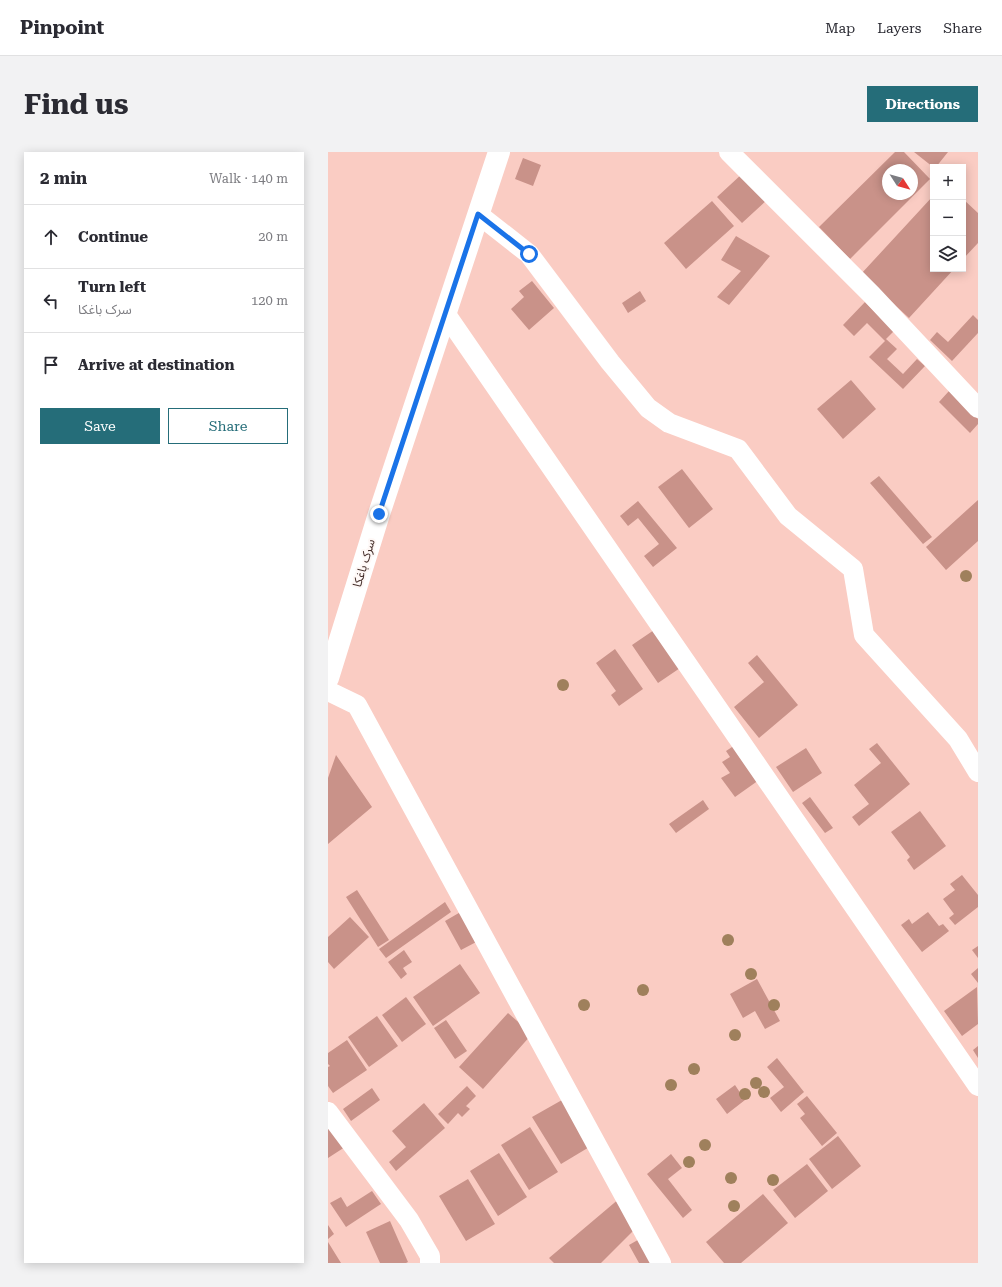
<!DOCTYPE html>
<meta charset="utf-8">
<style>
:root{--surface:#fff;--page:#f2f2f3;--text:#2b2b33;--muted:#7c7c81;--line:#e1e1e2;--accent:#256d79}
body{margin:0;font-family:"Roboto Serif","Noto Sans Arabic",serif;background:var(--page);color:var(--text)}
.controls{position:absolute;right:12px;top:12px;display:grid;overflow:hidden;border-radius:0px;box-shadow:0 2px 10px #0003}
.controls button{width:36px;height:36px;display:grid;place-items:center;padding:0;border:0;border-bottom:1px solid var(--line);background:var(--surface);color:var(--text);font:20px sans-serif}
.compass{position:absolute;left:554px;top:12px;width:36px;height:36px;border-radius:50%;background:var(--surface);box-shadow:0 2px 10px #0003;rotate:126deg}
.stop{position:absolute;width:12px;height:12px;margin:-9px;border:3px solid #1a73e8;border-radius:50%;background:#fff}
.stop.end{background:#1a73e8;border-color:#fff;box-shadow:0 1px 4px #0008}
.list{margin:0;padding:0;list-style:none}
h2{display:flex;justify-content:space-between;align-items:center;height:52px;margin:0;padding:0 16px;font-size:17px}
h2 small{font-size:13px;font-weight:400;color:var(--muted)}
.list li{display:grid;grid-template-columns:26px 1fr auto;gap:12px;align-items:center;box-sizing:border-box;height:64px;padding:0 16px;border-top:1px solid var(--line)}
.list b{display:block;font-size:15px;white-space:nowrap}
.list p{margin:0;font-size:13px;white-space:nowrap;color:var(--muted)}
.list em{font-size:13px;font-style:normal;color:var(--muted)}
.actions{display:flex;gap:8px;padding:12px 16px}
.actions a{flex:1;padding:9px 0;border:1px solid var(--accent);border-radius:0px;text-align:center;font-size:14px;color:var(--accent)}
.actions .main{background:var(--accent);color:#fff}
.icon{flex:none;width:22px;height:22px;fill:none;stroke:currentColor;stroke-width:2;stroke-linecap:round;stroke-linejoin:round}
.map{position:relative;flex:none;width:650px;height:1111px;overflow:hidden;border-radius:0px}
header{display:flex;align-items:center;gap:24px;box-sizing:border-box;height:56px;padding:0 20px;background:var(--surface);border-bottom:1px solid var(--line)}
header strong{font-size:19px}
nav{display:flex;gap:22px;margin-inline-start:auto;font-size:14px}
.intro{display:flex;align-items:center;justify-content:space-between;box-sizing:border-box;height:96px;padding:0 24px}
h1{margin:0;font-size:28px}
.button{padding:10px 18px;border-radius:0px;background:var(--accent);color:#fff;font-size:14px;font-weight:700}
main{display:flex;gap:24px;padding:0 24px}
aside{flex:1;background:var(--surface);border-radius:0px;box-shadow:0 2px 10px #0003}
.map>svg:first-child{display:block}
.building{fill:#c99289;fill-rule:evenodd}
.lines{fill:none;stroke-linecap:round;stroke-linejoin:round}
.minor{stroke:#fff;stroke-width:20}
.tertiary{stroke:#fff;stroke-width:22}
.tree{fill:#9f805c}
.route{stroke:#1a73e8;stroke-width:5}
.labels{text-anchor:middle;stroke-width:4;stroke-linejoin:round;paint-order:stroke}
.street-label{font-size:12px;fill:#422c28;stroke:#fef8f6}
</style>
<header>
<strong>Pinpoint</strong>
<nav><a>Map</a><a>Layers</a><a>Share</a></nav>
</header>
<div class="intro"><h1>Find us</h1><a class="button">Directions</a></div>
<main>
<aside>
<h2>2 min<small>Walk · 140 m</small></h2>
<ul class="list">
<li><svg class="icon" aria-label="ahead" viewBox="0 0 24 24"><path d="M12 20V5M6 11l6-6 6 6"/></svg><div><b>Continue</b></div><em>20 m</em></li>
<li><svg class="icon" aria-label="left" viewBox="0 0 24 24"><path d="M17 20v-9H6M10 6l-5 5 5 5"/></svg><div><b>Turn left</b><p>سرک باغکا</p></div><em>120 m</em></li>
<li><svg class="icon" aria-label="arrive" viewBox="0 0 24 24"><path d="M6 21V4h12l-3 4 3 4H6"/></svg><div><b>Arrive at destination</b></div></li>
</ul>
<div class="actions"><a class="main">Save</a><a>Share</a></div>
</aside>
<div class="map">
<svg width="650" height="1111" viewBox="0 0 650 1111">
<rect width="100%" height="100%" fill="#faccc3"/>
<path class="building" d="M567,0h9l26,27 -80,80 -31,-32zM560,18h24v24h-24z
M586,0h34l-12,15h-3z
M195,6l18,7 -8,21 -18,-7z
M415,21l25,26 -26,24 -25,-26z
M605,44v73h21l-45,49 -48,-44z
M635,47l15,14v30l-15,16z
M384,49l22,25 -48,43 -22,-26z
M408,84l34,20 -41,49 -12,-8 24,-26 -20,-11z
M204,129l22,27 -25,22 -18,-21 13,-12 -5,-6z
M312,139l6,10 -18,12 -6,-10z
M537,150l29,29 -8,8 11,10 -10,10 16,15 14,-15 8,7 -22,23 -34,-32 16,-16 -18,-18 -13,13 -11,-11z
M645,163l5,5v13l-26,28 -22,-21 7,-8 11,10z
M523,228l25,29 -33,30 -26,-30z
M621,239l29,28v5l-8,9 -31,-31z
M354,317l31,40 -24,19 -31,-41z
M551,324l53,61 -9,7 -53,-61z
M650,348v41l-32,29 -20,-23z
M310,349l39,47 -24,19 -9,-11 15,-12 -21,-26 -10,8 -8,-10z
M329,476l26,38 -25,17 -26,-38z
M287,497l28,40 -24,17 -8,-11 5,-4 -20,-28z
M429,503l41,50 -39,33 -25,-31 30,-25 -16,-19z
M549,591l33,41 -51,42 -7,-9 17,-13 -15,-19 27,-22 -12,-14z
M407,593l24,35 -24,17 -14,-19 9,-5 -8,-11 8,-5 -4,-6z
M478,596l16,25 -29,19 -17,-25z
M8,603l36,52 -44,37v-66z
M482,645l23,31 -8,5 -23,-30z
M375,648l6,9 -33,24 -7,-9z
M592,659l26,35 -32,24 -7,-10 3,-3 -19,-25z
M634,723l16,20v12l-23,18 -6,-7 5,-4 -11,-15 12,-9 -5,-6z
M29,738l32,50 -11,7 -32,-50z
M117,750l6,10 -65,46 -7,-9z
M136,758l16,30 -19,10 -16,-29z
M600,760l11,14 4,-2 6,7 -27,21 -21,-27 8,-6 3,5z
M22,765l19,20 -35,32 -6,-7v-25z
M650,794v12l-6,-8z
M76,798l8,12 -9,6 4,6 -6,5 -13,-17z
M132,812l20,29 -47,33 -20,-29z
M650,816v15l-7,-9z
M429,827l23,42 -15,8 -10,-18 -12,7 -13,-24z
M649,835l1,37 -16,12 -18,-25z
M78,845l20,27 -24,18 -20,-27z
M180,861l24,21 -49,55 -24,-22z
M49,864l21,30 -29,21 -21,-30z
M118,868l21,31 -12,8 -21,-31z
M19,888l20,30 -34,23 -5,-7v-19l2,-1 -2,-2v-11z
M650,894v12l-5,-8z
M449,906l27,34 -23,20 -11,-14 14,-11 -17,-20z
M407,933l10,15 -18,14 -11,-15z
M139,934l9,10 -10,10 4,3 -8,8 -4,-4 -10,11 -10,-10z
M44,936l8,12 -29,21 -8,-12z
M479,944l30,37 -15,13 -22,-28 5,-4 -8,-10z
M234,948l29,46 -30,18 -29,-47z
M96,951l21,25 -49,43 -7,-9 17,-15 -14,-16z
M0,968l17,27 -17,11z
M202,975l28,45 -29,18 -28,-45z
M510,984l23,30 -29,23 -23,-30z
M171,1001l28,44 -29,19 -28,-45z
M343,1002l11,14 -14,11 24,31 -9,8 -36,-44z
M479,1012l21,27 -33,27 -22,-28z
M140,1027l27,45 -29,17 -27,-45z
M44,1039l9,13 -35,23 -16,-24 11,-6 6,10z
M435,1042l25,29 -47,40h-17l-18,-21z
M292,1046l17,29 -36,36h-47l-5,-5z
M62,1069l18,41 -2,1h-26l-14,-31z
M0,1073l6,9 -6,5z
M315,1085l13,26h-17l-10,-18z
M0,1090l13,21h-13z"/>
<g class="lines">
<path class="minor" d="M401,0l143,143 106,113
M150,62l51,40 81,108 38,46 21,15 69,26 50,67 65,53 11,66 94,104 20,33
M117,161l533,773
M0,539l29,14 304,558
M0,960l81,108 21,36v7"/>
<path class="tertiary" d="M0,526l51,-164 120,-362"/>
</g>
<g class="tree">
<circle cx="638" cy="424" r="6"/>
<circle cx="235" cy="533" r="6"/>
<circle cx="400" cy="788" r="6"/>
<circle cx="423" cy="822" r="6"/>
<circle cx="315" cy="838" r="6"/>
<circle cx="256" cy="853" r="6"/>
<circle cx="446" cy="853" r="6"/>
<circle cx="407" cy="883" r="6"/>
<circle cx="366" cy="917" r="6"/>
<circle cx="428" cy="931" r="6"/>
<circle cx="343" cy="933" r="6"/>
<circle cx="436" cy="940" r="6"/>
<circle cx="417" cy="942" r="6"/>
<circle cx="377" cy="993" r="6"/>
<circle cx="361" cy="1010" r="6"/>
<circle cx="403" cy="1026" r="6"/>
<circle cx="445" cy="1028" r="6"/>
<circle cx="406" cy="1054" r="6"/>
</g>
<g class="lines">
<path class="route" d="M51,362l99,-300 51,40"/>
</g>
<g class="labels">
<g class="street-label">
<text transform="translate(36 411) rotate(-73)" y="4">سرک باغکا</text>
</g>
</g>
</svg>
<div class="controls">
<button>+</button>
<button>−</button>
<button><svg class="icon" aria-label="layers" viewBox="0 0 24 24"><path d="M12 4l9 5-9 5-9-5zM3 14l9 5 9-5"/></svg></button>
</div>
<svg class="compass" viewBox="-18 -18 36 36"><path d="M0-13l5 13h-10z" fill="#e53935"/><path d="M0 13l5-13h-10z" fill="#7c7c81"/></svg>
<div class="stop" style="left:201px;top:102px"></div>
<div class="stop end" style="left:51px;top:362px"></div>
</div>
</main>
